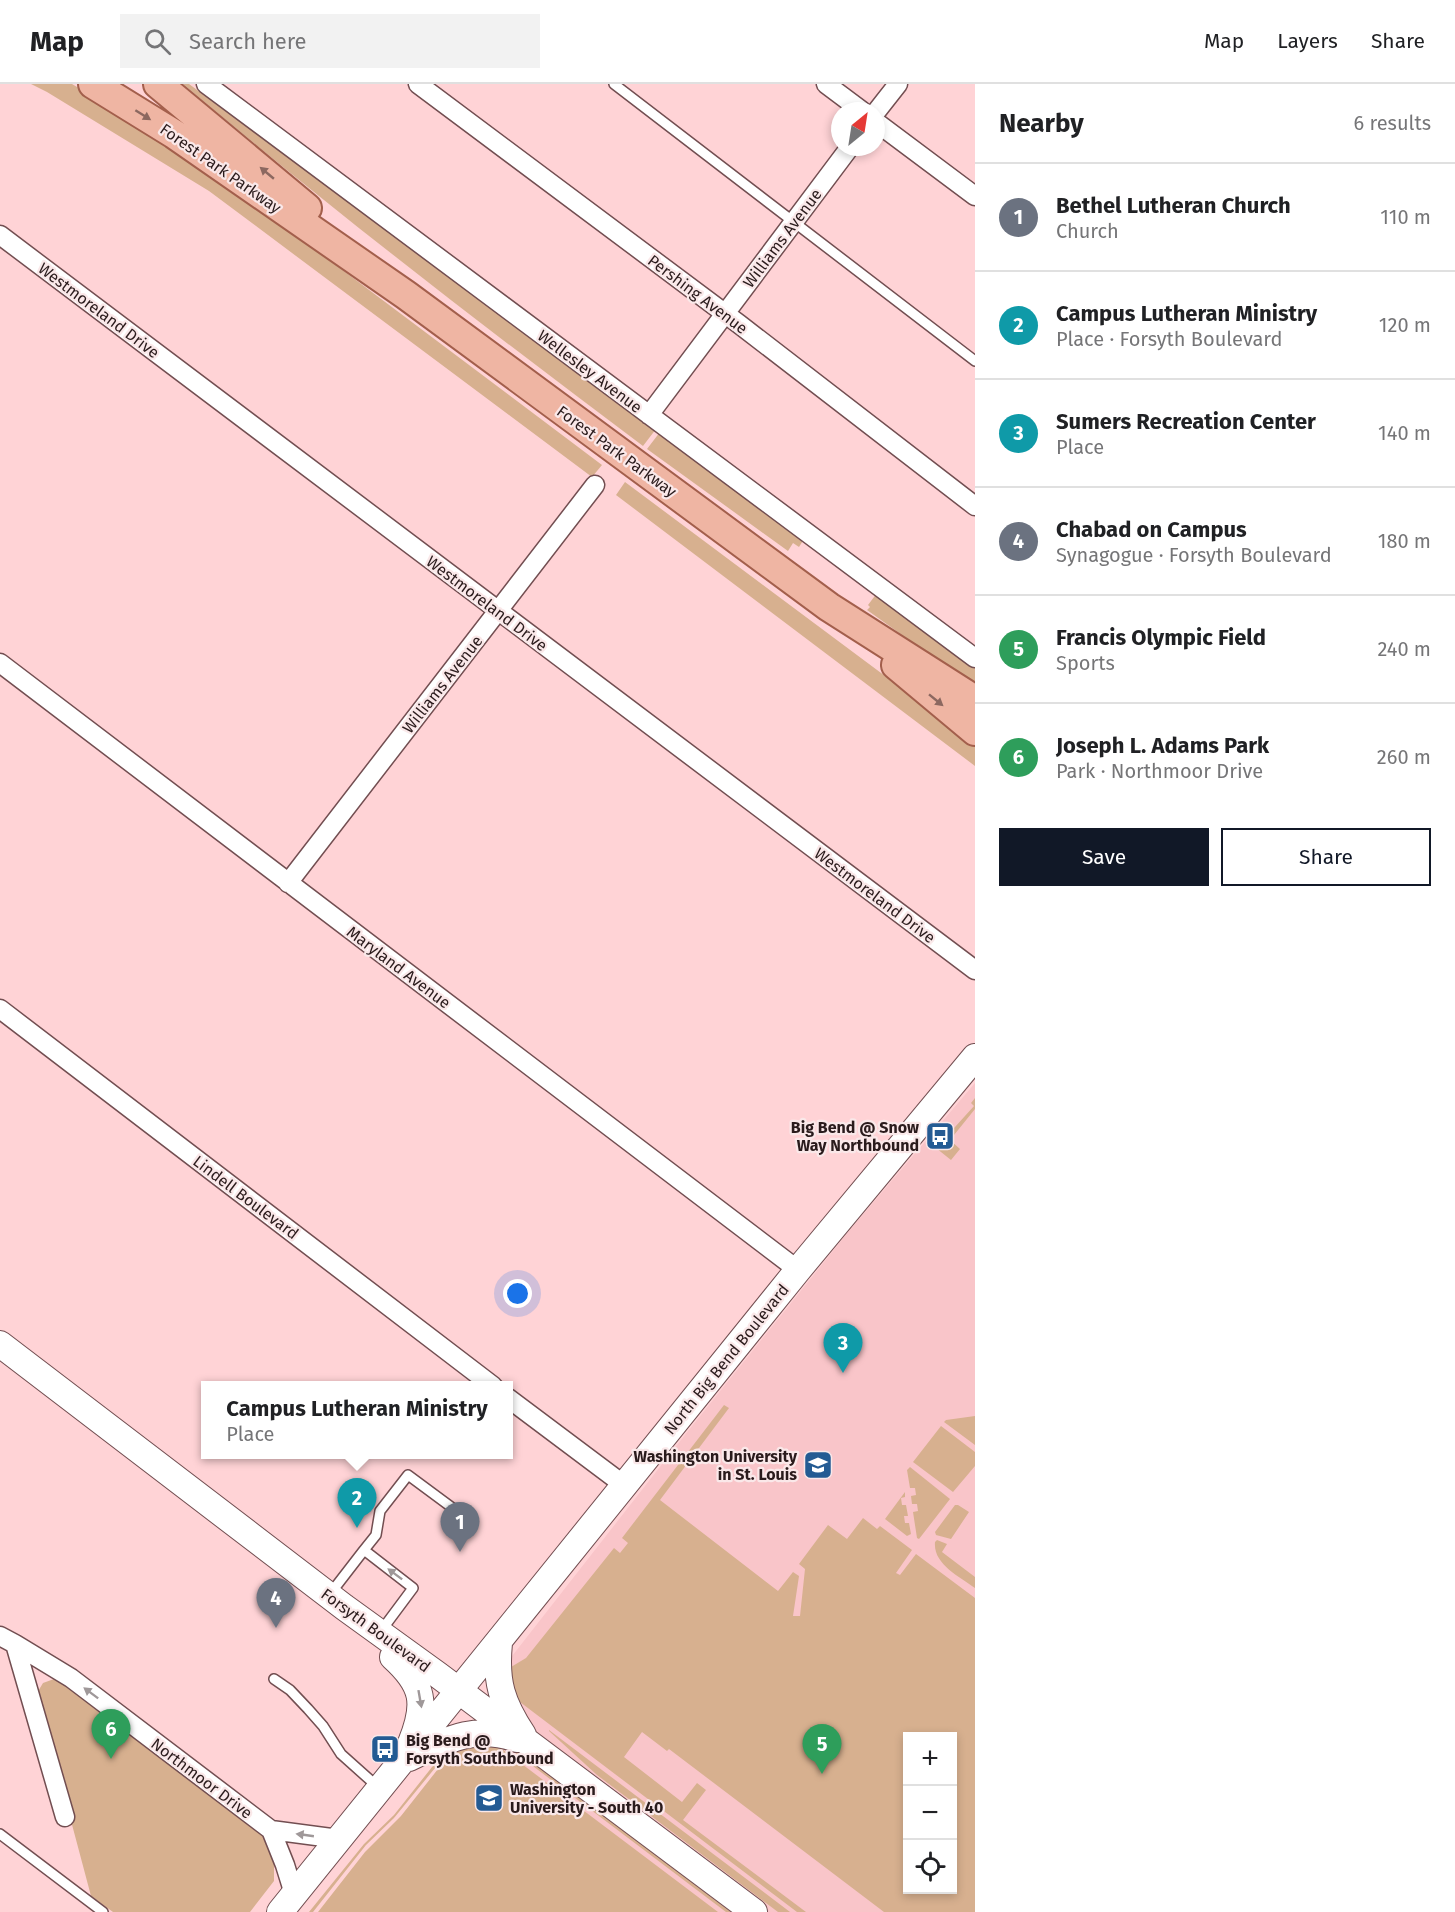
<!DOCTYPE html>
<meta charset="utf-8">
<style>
:root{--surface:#fff;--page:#f2f2f2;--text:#202124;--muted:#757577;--line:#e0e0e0;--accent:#111827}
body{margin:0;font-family:"Fira Sans",sans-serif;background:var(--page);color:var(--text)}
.controls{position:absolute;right:18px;bottom:18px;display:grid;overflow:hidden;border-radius:0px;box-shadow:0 3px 9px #0003}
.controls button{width:54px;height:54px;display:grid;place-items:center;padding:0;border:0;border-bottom:2px solid var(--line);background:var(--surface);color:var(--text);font:30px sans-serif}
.compass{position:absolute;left:831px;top:18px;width:54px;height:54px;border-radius:50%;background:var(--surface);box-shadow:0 3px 9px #0003;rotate:30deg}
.you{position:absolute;left:518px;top:1210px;width:21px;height:21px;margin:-15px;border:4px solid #fff;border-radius:50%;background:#1a73e8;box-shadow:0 0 0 9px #1a73e833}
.badge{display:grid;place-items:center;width:39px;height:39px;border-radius:50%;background:var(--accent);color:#fff;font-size:20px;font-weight:700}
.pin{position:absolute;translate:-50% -50px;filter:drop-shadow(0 2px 3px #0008)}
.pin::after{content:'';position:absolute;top:32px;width:21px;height:18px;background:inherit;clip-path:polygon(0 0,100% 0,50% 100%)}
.popup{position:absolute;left:201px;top:1297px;width:312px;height:78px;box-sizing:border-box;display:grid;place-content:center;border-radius:0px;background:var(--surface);filter:drop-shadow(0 2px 4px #0005);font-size:20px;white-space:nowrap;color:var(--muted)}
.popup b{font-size:22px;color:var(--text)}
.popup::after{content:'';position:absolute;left:50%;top:100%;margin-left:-12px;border:12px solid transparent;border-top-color:var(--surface)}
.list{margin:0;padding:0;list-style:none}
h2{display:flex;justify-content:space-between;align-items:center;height:78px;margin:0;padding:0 24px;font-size:26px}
h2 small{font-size:20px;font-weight:400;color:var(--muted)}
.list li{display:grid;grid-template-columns:39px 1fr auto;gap:18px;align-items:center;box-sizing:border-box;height:108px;padding:0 24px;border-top:2px solid var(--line)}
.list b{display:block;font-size:22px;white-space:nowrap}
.list p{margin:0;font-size:20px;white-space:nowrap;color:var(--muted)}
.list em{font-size:20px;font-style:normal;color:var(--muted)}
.actions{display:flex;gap:12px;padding:18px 24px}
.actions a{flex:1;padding:14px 0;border:2px solid var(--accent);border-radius:0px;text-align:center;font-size:21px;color:var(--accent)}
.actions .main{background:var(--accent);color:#fff}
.icon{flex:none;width:33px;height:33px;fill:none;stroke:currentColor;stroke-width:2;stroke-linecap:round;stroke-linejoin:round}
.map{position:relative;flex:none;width:975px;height:1828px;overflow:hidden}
header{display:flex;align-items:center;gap:36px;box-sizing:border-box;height:84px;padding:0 30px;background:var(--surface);border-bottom:2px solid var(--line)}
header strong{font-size:28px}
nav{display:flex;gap:33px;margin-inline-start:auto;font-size:21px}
.search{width:420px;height:54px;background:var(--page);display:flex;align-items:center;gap:15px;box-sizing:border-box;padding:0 21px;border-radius:0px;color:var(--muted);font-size:22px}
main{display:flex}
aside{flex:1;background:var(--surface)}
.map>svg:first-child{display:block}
.built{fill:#f9c5c9;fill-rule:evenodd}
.green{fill:#d7b08f;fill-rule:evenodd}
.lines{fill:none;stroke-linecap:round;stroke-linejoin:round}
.service-casing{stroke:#724e51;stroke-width:12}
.minor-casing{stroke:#724e51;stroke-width:21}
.secondary-casing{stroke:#724e51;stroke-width:28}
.primary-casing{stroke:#a35f4c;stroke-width:32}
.service{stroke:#fff;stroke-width:9}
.minor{stroke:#fff;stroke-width:18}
.secondary{stroke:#fff;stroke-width:26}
.primary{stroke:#efb5a3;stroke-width:28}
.oneway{fill:#8c6860}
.oneway2{fill:#9f9899}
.labels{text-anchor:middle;stroke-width:4.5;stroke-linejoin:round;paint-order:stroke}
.street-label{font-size:16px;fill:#2a1b1c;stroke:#fae8e9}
.poi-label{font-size:16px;font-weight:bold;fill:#2a1b1c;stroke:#fae8e9;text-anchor:end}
</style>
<header>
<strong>Map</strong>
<div class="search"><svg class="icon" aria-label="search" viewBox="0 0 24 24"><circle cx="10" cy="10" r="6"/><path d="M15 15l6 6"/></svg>Search here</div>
<nav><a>Map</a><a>Layers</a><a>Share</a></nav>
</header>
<main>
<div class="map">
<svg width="975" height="1828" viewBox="0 0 975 1828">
<rect width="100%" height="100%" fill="#ffd3d6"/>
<path class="built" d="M975,999v829h-656l75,-87 83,-102 28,-58 183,-234 161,-200zM908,1652h44v154h-44z"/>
<path class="green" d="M31,0h41l32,19 144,96 354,266 -10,12 -383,-286 -162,-99z
M183,0h6l467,345 -13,17c-156,-117 -311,-236 -460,-362z
M660,348l144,107 -5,8 -6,-4 -5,8 -141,-102z
M625,398l350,261v23l-359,-271z
M877,509l98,73v21l-108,-77 3,-3 -2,-2z
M975,1014v11l-25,31 10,9 -9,11 -15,-12 38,-42 -3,-3z
M724,1321l5,3 -69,92 118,91 15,-19 6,4 -6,40h7l5,-47 -6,-5 29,-39 19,14 16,-21 14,11 3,-3 32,24 -16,23 4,2 16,-21 59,44v314h-91l-215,-163 -2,2 -25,-19 -18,25 58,45 15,-19 9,7 -23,30 123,92h-9l-281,-213 -8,-28 3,-4 15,-9 88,-110 6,5 8,-10 -6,-5zM908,1652h44v154h-44z
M975,1332v29l-31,-23 2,-2z
M941,1342l34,26v14l-22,26 -40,-30z
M910,1383l40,32 -31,40 -2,-1 -4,-26 5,-1 -1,-7h-5l-1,-8 5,-1 -1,-7h-5l-3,-18z
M905,1408v5l-4,1 1,7h4l2,11h-4l1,7h4l2,11 -4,2 -22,-17z
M955,1421h3l11,7 -18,27 -15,-4 -1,-3z
M937,1456l10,4 -5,8 33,25v11c-16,-12 -42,-24 -40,-46z
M54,1595l14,3 199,156 7,21v22l-24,31h-137l-22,-16 -54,-203 6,-10z
M549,1647v-1l241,182h-12l-181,-137z
M477,1659l19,3 6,3 216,163h-400l47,-60 36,-36 48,-61 3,-3z
M509,1664l8,2 214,162h-5z
M449,1667l-55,67 -28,27 -53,67h-4l55,-68 30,-29 42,-53z"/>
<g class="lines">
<g class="service-casing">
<path id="service" d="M614,0l361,277
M364,1466l12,-15 4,-24 28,-36 54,40
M330,1510l34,-44 49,38 -32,43
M274,1595l16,11 18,19 15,17 18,28 38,34
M0,1750l103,78"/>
</g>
<g class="minor-casing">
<path id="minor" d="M206,0l769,574
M418,0l321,240 236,182
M826,0l36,27
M876,28l22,-28
M876,38l99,74
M0,151l975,735
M649,331l201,-268
M0,579l798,607
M288,799l307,-398
M0,925l493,377
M508,1314l116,87
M0,1552l15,8 50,173
M15,1560l56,34 200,152 68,9
M271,1746l14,35 9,29"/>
</g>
<g class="secondary-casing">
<path id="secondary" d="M0,1260l344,263 94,68 316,237
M499,1559c-4,39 3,60 24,92
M393,1573c31,28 34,47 18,86
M409,1674c38,-18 66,-34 108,-19
M280,1828l518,-642 177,-213"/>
</g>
<g class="primary-casing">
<path id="primary" d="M93,0l81,50 232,161 423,312 146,93
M158,0l149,124
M896,581l79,66"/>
</g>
<use href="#service" class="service"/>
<use href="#minor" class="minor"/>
<use href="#secondary" class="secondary"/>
<use href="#primary" class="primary"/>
</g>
<defs><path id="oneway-solid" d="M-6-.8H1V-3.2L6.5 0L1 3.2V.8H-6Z" transform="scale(1.5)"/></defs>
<g class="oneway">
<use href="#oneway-solid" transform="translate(143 31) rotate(32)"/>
<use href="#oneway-solid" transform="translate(267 89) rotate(-140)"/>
<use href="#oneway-solid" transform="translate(936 616) rotate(39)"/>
</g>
<g class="oneway2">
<use href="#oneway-solid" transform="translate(395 1490) rotate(-143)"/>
<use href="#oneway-solid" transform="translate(91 1609) rotate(-143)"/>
<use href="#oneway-solid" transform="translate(420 1615) rotate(80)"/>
<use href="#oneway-solid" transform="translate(305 1751) rotate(-172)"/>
</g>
<defs>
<g id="bus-square" transform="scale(1.5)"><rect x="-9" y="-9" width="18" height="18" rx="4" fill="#245b93" stroke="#fae8e9"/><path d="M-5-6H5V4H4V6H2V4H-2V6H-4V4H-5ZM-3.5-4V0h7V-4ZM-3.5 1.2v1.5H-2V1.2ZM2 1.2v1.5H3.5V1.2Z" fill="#fff"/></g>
<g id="university-square" transform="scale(1.5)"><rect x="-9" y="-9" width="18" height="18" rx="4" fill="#245b93" stroke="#fae8e9"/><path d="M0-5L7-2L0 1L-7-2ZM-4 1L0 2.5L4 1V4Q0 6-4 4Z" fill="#fff"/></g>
</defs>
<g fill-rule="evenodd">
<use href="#bus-square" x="940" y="1052"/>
<use href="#university-square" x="818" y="1381"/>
<use href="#bus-square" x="385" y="1665"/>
<use href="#university-square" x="489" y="1714"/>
</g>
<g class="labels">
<g class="street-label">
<text transform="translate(221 84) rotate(35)" y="6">Forest Park Parkway</text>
<text transform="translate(782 154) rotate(-53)" y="6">Williams Avenue</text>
<text transform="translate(698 210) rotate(37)" y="6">Pershing Avenue</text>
<text transform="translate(99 226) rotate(37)" y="6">Westmoreland Drive</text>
<text transform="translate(590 287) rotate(37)" y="6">Wellesley Avenue</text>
<text transform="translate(617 367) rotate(36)" y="6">Forest Park Parkway</text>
<text transform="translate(487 519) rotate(37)" y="6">Westmoreland Drive</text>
<text transform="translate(442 600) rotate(-52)" y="6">Williams Avenue</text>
<text transform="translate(875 811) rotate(37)" y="6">Westmoreland Drive</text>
<text transform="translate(399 883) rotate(37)" y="6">Maryland Avenue</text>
<text transform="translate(246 1113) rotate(37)" y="6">Lindell Boulevard</text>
<text transform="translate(726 1275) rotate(-51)" y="6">North Big Bend Boulevard</text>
<text transform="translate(376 1546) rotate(36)" y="6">Forsyth Boulevard</text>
<text transform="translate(202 1694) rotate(37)" y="6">Northmoor Drive</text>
</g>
<g class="poi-label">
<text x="919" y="1049">Big Bend @ Snow<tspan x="919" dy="18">Way Northbound</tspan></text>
<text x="797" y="1378">Washington University<tspan x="797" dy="18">in St. Louis</tspan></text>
<text x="406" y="1662" text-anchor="start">Big Bend @<tspan x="406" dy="18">Forsyth Southbound</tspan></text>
<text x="510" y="1711" text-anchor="start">Washington<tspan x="510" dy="18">University - South 40</tspan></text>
</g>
</g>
</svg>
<div class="controls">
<button>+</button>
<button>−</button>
<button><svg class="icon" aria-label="locate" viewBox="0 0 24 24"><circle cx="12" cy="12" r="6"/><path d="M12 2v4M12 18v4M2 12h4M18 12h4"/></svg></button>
</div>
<svg class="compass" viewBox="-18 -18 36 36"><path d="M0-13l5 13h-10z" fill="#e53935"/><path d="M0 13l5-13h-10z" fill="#757577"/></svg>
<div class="you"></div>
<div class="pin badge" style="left:460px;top:1468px;background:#6b7280">1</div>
<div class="pin badge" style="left:357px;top:1444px;background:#0f9aa8">2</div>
<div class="popup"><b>Campus Lutheran Ministry</b>Place</div>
<div class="pin badge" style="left:843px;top:1289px;background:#0f9aa8">3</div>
<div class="pin badge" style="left:276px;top:1544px;background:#6b7280">4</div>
<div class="pin badge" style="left:822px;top:1690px;background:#2e9e5b">5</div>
<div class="pin badge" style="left:111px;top:1675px;background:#2e9e5b">6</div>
</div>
<aside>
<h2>Nearby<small>6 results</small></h2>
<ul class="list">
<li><span class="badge" style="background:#6b7280">1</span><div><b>Bethel Lutheran Church</b><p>Church</p></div><em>110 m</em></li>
<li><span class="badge" style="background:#0f9aa8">2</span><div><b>Campus Lutheran Ministry</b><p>Place · Forsyth Boulevard</p></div><em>120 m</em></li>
<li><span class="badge" style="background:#0f9aa8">3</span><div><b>Sumers Recreation Center</b><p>Place</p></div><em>140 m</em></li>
<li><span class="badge" style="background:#6b7280">4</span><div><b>Chabad on Campus</b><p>Synagogue · Forsyth Boulevard</p></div><em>180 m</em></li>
<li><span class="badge" style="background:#2e9e5b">5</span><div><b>Francis Olympic Field</b><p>Sports</p></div><em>240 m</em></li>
<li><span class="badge" style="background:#2e9e5b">6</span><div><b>Joseph L. Adams Park</b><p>Park · Northmoor Drive</p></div><em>260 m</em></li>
</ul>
<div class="actions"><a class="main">Save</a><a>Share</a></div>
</aside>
</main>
